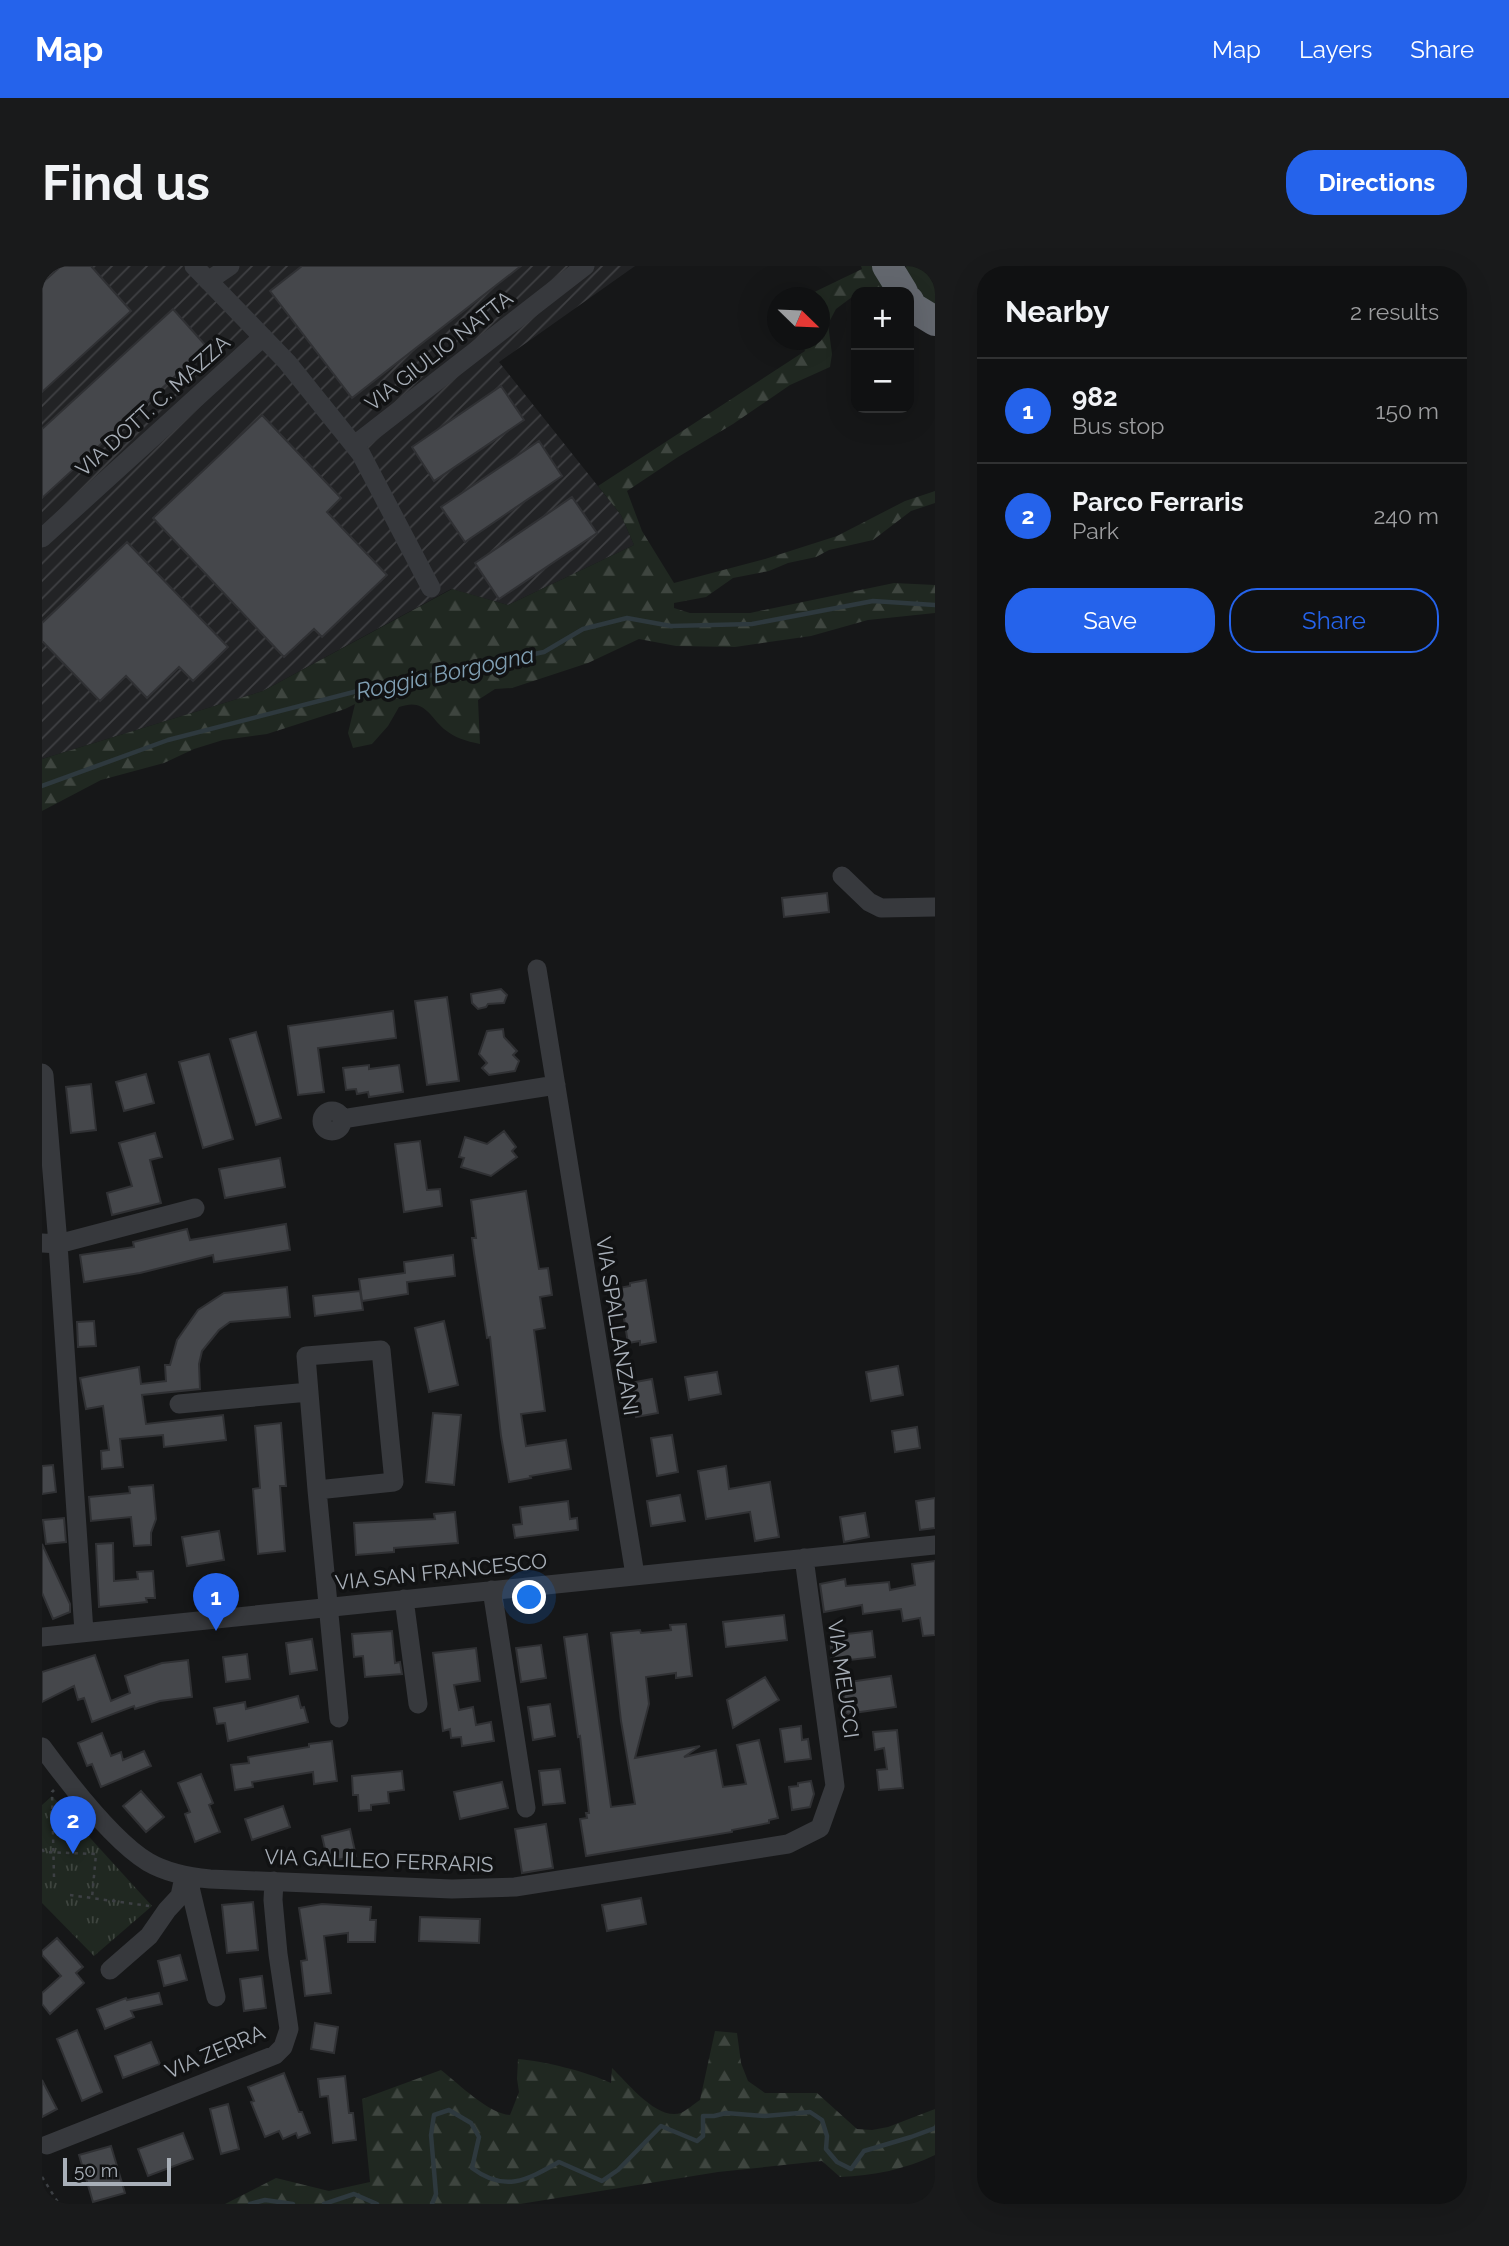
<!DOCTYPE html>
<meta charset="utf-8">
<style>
:root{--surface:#101112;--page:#191a1b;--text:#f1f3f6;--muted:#9c9d9f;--line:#303132;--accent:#2563eb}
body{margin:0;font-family:Raleway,sans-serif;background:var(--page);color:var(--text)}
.controls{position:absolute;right:21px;top:21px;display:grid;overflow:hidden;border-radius:14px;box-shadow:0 7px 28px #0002}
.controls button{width:63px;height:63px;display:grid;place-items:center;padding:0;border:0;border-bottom:2px solid var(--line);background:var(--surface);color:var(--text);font:35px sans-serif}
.compass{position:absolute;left:725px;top:21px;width:63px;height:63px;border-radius:50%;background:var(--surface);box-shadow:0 7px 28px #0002;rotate:113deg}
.scale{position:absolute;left:21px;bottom:18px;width:108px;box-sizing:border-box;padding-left:7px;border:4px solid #a8afb8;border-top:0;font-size:19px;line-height:24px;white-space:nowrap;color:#a8afb8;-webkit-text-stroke:5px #111213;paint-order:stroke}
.you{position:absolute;left:488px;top:1332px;width:24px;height:24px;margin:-18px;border:5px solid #fff;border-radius:50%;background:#1a73e8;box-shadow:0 0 0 10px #1a73e833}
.badge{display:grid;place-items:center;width:46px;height:46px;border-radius:50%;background:var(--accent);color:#fff;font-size:23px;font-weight:700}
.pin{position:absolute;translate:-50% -58px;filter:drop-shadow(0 2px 4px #0008)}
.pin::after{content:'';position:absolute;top:37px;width:24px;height:21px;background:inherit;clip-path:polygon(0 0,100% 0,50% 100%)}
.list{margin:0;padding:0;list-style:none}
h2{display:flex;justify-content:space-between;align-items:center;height:91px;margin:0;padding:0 28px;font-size:30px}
h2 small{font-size:23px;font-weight:400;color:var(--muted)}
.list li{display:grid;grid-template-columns:46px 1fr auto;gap:21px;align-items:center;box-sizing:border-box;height:105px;padding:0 28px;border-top:2px solid var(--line)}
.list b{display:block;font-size:26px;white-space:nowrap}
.list p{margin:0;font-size:23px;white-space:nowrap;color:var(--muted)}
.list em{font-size:23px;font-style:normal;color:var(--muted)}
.actions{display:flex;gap:14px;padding:21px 28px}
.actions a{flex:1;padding:16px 0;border:2px solid var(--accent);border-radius:28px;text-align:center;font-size:24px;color:var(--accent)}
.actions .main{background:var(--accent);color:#fff}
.map{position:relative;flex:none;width:893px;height:1938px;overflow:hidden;border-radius:28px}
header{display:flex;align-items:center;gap:42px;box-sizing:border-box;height:98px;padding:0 35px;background:var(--accent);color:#fff}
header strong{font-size:33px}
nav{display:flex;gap:38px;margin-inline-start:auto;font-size:24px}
.intro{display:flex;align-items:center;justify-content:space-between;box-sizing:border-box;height:168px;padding:0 42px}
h1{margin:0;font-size:49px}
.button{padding:18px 32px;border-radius:28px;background:var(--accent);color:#fff;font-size:24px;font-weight:700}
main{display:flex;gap:42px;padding:0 42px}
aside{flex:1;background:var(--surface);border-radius:28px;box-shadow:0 7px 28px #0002}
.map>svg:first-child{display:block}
.industrial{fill:url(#industrial-furrows)}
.grass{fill:#202821}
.forest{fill:url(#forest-firs)}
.park{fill:url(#park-tufts)}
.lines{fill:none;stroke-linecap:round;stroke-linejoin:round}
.stream{stroke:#2e393e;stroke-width:4.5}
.building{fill:#45474b;stroke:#303134;stroke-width:2}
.path{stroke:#3d4044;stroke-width:2.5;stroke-dasharray:3.5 5;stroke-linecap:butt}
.minor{stroke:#37393d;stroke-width:19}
.highway{stroke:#63676e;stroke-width:30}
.labels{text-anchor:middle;stroke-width:7;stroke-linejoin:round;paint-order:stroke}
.street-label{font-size:21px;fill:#a8afb8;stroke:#111213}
.water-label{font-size:23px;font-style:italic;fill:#809fb3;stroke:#111213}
</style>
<header>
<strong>Map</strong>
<nav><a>Map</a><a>Layers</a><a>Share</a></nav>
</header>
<div class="intro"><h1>Find us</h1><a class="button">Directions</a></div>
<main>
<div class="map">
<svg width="893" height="1938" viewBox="0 0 893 1938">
<defs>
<pattern id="industrial-furrows" width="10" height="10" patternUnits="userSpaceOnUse" patternTransform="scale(1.75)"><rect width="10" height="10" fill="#222325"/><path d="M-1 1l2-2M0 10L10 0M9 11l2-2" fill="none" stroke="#3f4043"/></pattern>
<pattern id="forest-firs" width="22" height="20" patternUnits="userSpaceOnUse" patternTransform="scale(1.75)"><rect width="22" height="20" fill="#202821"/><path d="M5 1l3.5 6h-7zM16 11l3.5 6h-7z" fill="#3e453f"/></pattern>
<pattern id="park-tufts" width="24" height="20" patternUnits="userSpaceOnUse" patternTransform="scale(1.75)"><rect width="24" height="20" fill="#202821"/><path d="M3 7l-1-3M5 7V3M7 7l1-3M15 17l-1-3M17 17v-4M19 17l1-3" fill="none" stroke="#3e453f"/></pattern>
</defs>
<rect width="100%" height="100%" fill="#161718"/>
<path class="industrial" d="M0,0h593l-136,96 122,153 13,30 -126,60 -57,-16 -188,102 -221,68z"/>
<path class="grass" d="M864,0h29v46l-28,-31z"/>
<path class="forest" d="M819,0h12l9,16 3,10h-29v6l-4,-1 -16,12 -8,15 4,30 -2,13 -40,18 -57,39 -55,33 -51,34 15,40 32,52 91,-24 72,-23 68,-35 30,-10v12l-24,8 -38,29 -44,10 -13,7 -28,6 -19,8 -36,7 -27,19 -32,6v5l16,5h60l144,-30 41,2v28l-67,7 -57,16 -76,11 -59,-1 -37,-7 -51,24 -76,25 -17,1 -17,11 2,44c-14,-3 -25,-6 -36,-15 -16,-15 -20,-31 -45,-22l-11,19 -16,18 -19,4 -5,-15 7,-29 -10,5 -78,25 -44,6 -29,9 -30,14 -63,17 -59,31v-52l221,-68 189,-102 56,16 126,-60 -13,-30 -23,-29 207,-135 -4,-11h19v-42l-16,-1 58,-28z
M673,1765l22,2 4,30 7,18 17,12h52l40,36 15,1 16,-3 47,-18v46c-29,14 -62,21 -95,22l-18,-16 -104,11 -198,32h-295l51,-26 53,13 41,-9 -8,-83 79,-29c18,14 48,44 69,45l9,-23 -2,-13 1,-20c26,2 70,13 93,24l1,-15c16,15 45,53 69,45 6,-3 13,-9 19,-13z"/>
<path class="park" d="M10,1530l100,110 -58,50 -52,-53v-98z"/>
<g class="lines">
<path class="stream" d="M0,520l126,-46 205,-53 171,-35 39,-23 44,-11 44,8 81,-2 121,-23 62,4
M0,1930l5,8
M208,1938l15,-4 28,4
M282,1938l30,-10 23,10
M390,1938l4,-10 -5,-59 3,-20 15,-5 22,13 8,14 -7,31c33,25 55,12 87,-6l43,19 16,-11 43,-44 36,15 6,-5v-20h11l12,-3 39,3 45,-4 12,8 5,16 -1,13 11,13 14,7 13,-18 47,-14 24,-9"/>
</g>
<path class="building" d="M19,0h30l40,45 -89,81v-109z
M260,0h219l-169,132 -82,-107z
M131,43l34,38 -165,151v-69z
M459,120l23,34 -90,61 -22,-34z
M220,149l79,83 -14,14 60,63 -65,62 -8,-8 -30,28 -131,-139z
M497,175l23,35 -97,66 -24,-35z
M530,231l25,36 -98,66 -24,-36z
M85,276l101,105 -35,34 -14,-14 -32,31 -21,-22 -26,25 -58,-60v-18z
M785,627l2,19 -45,5 -2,-19z
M459,723l6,6 -3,8 -16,1 -2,3 -8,2 -6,-6 -1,-9z
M405,731l12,84 -32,4 -12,-84z
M351,745l3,27 -78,10 6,44 -26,3 -10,-69z
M461,763l1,8 13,14 -4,4 6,6 -4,10 -26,4 -7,-7 5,-5 -8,-9 8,-23z
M214,766l25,86 -25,7 -26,-86z
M167,788l24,85 -30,9 -24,-86z
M327,799v4l30,-4 4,27 -34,5 -1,-5 -11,2 -1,-5 -10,1 -3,-22z
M104,808l8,29 -30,8 -8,-29z
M49,818l5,46 -25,3 -5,-46z
M462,865l12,16 -4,4 5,6 -26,19 -30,-9 3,-9 -5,-1 6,-20 22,7z
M113,867l7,24 -12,3 11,43 -49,12 -5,-22 25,-7 -13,-43z
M378,875l7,49 13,-1 2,17 -38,6 -9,-68z
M238,892l5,29 -60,11 -6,-29z
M484,925l13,78 9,-1 4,27 -12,2 5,31 -11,2 11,81 -24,3 5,32 40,-6 5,29 -41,7 1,2 -22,4 -8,-46 -11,-99 -3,1 -13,-85 -2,-15h4l-5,-38z
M244,958l4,26 -76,12 -1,-7 -73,18 -56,9 -4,-27 54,-8 -1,-5 54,-13 3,11z
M411,989l2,21 -48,6 1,12 -46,7 -3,-22 46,-6 -1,-11z
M604,1014l10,62 -16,3v-4l-12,2 -9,-55 11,-2v-3z
M245,1021l3,30 -60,5 -11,8 -17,21 -3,13 1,25 -58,6 4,29 77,-9 3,25 -62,7 -1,-12 -43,4 3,28 -21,2 -1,-18 8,-1 -6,-44 -17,3 -6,-31 59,-11 2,17 25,-3 -1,-16h5l7,-25 21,-30 26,-17z
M318,1025l3,19 -48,6 -2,-20z
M52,1055l2,25 -18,1 -1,-25z
M402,1055l14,64 -29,7 -14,-64z
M856,1100l5,29 -32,6 -5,-29z
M675,1106l4,22 -32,6 -4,-23z
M610,1113l6,34 -22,4 -6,-34z
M391,1147l28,2 -7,70 -28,-3z
M239,1157l5,63h-6l5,65 -27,3 -5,-65 7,-1 -5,-62z
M875,1161l3,21 -25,4 -3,-21z
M630,1169l6,37 -21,4 -6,-38z
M11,1199l3,27 -14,2v-28z
M684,1200l3,23 41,-7 9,55 -24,4 -5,-29 -44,7 -8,-48z
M111,1219l3,34 -5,14v12l-17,1 -3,-29 -40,4 -2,-24 41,-4 -1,-6z
M638,1229l5,26 -34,5 -4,-25z
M893,1232v30l-15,2 -4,-29z
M526,1235l2,18 7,-1 1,12 -63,8 -2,-13 9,-1 -2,-17z
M413,1246l3,31 -64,5v4l-38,3 -2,-32 81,-4 -1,-5z
M823,1247l4,24 -25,5 -4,-25z
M22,1252l2,24 -20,2 -3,-24z
M177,1265l5,29 -37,6 -5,-29z
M71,1277l1,38 24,-2 -1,-7 16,-1 2,27h-9l1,4 -48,5 -3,-63z
M0,1278l28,60v8l-17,7 -11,-26z
M893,1295v74l-12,1 -3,-18 -17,3 -2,-12 -38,5 -1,-9 -38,7 -4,-28 25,-5 1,7 43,-4 1,8 25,-5 -3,-21z
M742,1349l3,25 -61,7 -3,-25z
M644,1358l6,52 -16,2v-5l-30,4 3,27 -14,54 65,-12 -16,11 32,-7 7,37 23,-3 -9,-39 22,-5 19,78 -9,2v3l-37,7v2l-146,24 -6,-37 7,-1 -1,-5h3l-9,-77 -2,1 -14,-100 23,-3 24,173 24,-3 -14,-83 -10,-88 29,-3 1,3 30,-3 -1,-5z
M350,1365l3,32 5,-1 2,12 -37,3 -2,-21 -9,1 -2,-23z
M830,1365l3,26 -43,5 -2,-26z
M270,1373l5,31 -27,4 -4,-31z
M499,1379l5,33 -25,4 -5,-34z
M434,1382l4,33 -26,4 5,25 14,-3 3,18 15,-3 3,19 -32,5 -1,-9 -10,1 -1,-9 -7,2 -10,-78z
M205,1388l3,25 -24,3 -3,-25z
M53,1389l16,46 19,-8 -5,-17 37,-13 26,-3 4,37 -32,4 -25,8 -1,-3 -42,16 -8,-24 -6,2 -4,-14 -32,16v-30z
M849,1410l5,31 -50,7 -4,-31z
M723,1411l14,23 -46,28 -6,-28z
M256,1430l3,12 3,-1 4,15 -80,19 -3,-18 -8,1 -3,-16 31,-6 1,7z
M508,1438l5,32 -22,4 -5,-33z
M759,1460l1,14 6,-1 3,20 -26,3 -5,-33z
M855,1464l6,58 -24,2 -2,-20 10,-1 -3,-21 -9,2 -2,-18z
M60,1467l9,23 10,-4 2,8 21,-9 7,15 -50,21 -9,-23 -5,2 -9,-23z
M290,1475l5,40 -23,3 -1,-12 -61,10 1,5 -18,3 -4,-25 18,-2 -1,-6 61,-10v-3z
M518,1503l5,34 -22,2 -4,-34z
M360,1505l2,19 -16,2 1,11 -18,2v5l-12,1 -1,-16h-5l-1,-19z
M159,1508l12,29 -4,2 11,27 -25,10 -10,-28 5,-2 -12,-29z
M769,1515l3,13 -4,13 -18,3 -3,-23 9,-1v-3z
M460,1516l6,26 -48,11 -6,-27z
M99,1525l23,26 -18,15 -23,-26z
M241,1540l7,21 -38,13 -7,-21z
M504,1558l7,44 -31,5 -7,-44z
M308,1563l6,27 -28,6 -6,-26z
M599,1632l5,26 -39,7 -5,-26z
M211,1636l5,48 -31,3 -5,-48z
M280,1638l49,3 -1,13h6l-1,22h-27v-9l-24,3 7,57 -26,3 -4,-35 6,-1 -8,-52z
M378,1651l60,2 -1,24 -60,-2z
M15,1672l26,29 -7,6 8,10 -34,31 -8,-10v-11l19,-17 -19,-21v-4z
M138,1689l7,25 -23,6 -6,-25z
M220,1710l4,32 -22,3 -4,-32z
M117,1727l3,11 -31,7 3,6 -29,12 -8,-20 29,-11 1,2z
M273,1757l23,4 -4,26 -23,-4z
M35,1764l25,62 -20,9 -25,-62z
M109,1776l9,22 -37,14 -8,-22z
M242,1807l15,39h3l8,21 -12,5 -2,-5 -13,6 -4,-8 -14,6 -14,-35 3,-1 -6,-14z
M303,1810l4,37h4l3,27 -23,3 -5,-47 -8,1 -2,-18z
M0,1814l15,29 -15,8z
M186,1838l11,45 -18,5 -11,-45z
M141,1867l10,26 -45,17 -10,-27z
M69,1880l14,47 -32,9 -14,-47z"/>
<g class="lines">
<path class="path" d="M0,1583l2,3 52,2 -4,44
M12,1611l-2,-85 2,-2
M28,1629l79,11
M0,1911l17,27"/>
<path class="minor" d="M152,0l93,96 74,92 70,134
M166,15l22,-15
M312,178l7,-4 224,-174
M0,272l221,-201
M800,610l27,26 12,6 54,-1
M495,703l98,606
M0,807l2,2 14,169 26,388
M280 855a10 10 0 1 1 20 0a10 10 0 1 1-20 0Z
M300,853l214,-34
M0,977l16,1 137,-36
M137,1138l130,-12
M275,1224l-11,-134 75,-6 13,132 -77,8 22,228
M450,1324l34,218
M362,1333l14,105
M0,1371l893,-92
M0,1481c25,34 71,94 106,115 19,11 40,15 62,17l242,10 63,-2 273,-43 32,-16 15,-42 -31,-228
M147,1611v6l27,114
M68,1704l39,-34 18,-26 13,-14 4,-19
M5,1879l228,-90 8,-8 6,-18 -11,-75 -5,-54 1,-19"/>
<path class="highway" d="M845,0l16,26
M867,35l3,6 23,14"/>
</g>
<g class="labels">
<g class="street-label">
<text transform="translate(397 85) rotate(-38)" y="7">VIA GIULIO NATTA</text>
<text transform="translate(111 140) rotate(-42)" y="7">VIA DOTT. C. MAZZA</text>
<text transform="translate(575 1060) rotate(81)" y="7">VIA SPALLANZANI</text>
<text transform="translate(399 1306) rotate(-6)" y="7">VIA SAN FRANCESCO</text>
<text transform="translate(801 1413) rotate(82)" y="7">VIA MEUCCI</text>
<text transform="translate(337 1595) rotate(2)" y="7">VIA GALILEO FERRARIS</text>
<text transform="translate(173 1786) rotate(-23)" y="7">VIA ZERRA</text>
</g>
<g class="water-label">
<text transform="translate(403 407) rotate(-12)" y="8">Roggia Borgogna</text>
</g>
</g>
</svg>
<div class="controls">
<button>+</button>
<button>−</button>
</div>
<svg class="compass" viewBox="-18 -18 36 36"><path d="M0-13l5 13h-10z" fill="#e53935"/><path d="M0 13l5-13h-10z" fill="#9c9d9f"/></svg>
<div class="scale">50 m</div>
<div class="you"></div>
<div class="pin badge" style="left:174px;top:1365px">1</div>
<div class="pin badge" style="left:31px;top:1588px">2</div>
</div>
<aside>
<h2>Nearby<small>2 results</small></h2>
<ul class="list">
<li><span class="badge">1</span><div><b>982</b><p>Bus stop</p></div><em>150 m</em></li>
<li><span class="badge">2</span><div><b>Parco Ferraris</b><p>Park</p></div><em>240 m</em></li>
</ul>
<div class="actions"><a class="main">Save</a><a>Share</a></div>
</aside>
</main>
